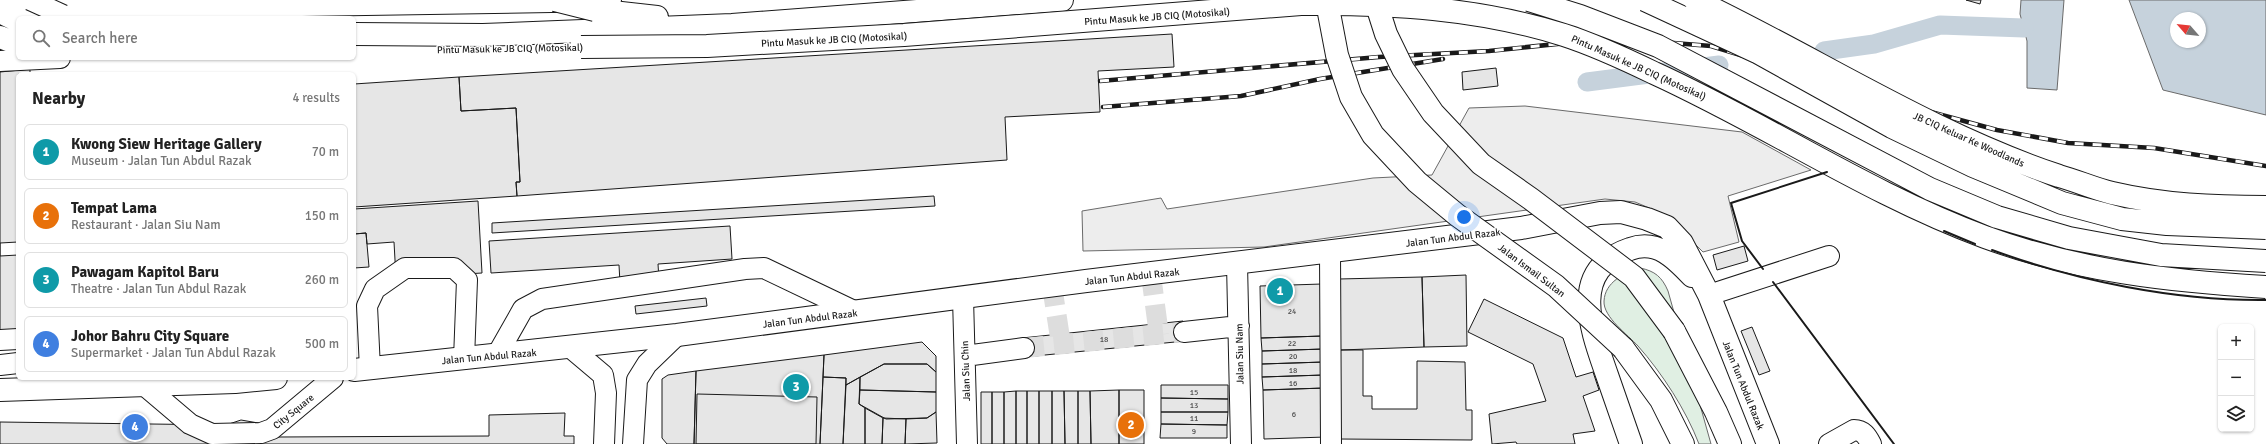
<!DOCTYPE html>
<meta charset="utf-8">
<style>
:root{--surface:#fff;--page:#f2f2f2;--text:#222;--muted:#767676;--line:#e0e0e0;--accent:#7c3aed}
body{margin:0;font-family:Signika,sans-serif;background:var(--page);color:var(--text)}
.controls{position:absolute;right:12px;bottom:12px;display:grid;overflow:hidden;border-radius:6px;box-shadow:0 1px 3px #0004}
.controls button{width:36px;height:36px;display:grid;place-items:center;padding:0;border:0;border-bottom:1px solid var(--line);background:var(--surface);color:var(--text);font:20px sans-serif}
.compass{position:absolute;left:2170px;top:12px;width:36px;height:36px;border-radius:50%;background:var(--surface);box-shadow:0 1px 3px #0004;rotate:298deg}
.you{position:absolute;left:1464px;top:217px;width:14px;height:14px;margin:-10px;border:3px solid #fff;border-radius:50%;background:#1a73e8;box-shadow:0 0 0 6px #1a73e833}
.badge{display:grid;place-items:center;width:26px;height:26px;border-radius:50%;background:var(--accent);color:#fff;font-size:13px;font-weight:700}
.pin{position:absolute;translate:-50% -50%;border:2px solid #fff;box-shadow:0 1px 4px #0006}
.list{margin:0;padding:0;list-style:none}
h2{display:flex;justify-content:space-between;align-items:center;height:52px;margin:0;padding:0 16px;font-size:17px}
h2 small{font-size:13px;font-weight:400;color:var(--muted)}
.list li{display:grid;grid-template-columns:26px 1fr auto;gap:12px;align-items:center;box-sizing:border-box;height:56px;margin:0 8px 8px;padding:0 8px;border:1px solid var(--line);border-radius:6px}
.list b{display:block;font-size:15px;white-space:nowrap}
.list p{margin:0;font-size:13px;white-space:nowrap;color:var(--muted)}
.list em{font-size:13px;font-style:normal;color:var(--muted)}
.icon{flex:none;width:22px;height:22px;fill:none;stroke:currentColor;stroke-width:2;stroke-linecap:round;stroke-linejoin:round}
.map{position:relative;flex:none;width:2266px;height:444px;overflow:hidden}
.search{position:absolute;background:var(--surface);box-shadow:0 1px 3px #0004;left:16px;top:16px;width:340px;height:44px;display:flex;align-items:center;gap:10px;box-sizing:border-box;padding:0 14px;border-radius:6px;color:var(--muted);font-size:15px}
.panel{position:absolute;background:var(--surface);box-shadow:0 1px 3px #0004;left:16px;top:72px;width:340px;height:308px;border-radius:6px}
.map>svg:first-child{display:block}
.green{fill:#e0efe3;stroke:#6a6a6a}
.parking{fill:#ededed;stroke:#6a6a6a}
.water{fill:#c6d2dc;stroke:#6a6a6a;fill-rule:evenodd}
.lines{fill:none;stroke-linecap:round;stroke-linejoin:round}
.canal{stroke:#c6d2dc;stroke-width:19}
.building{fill:#e6e6e6;stroke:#1a1a1a}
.minor-tunnel{stroke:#ddd;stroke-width:20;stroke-dasharray:20 10;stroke-linecap:butt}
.minor-casing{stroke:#1a1a1a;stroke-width:22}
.major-casing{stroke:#1a1a1a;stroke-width:24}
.highway-casing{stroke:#1a1a1a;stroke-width:24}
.minor{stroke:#fff;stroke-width:20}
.major{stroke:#fff;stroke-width:22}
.highway{stroke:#fff;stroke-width:22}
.rail-casing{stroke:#1a1a1a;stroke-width:4.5}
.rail{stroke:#fff;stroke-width:3;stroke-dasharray:9;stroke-linecap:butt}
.minor-bridge-casing{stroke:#1a1a1a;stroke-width:22;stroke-linecap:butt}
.major-bridge-casing{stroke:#1a1a1a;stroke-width:24;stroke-linecap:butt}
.highway-bridge-casing{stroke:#1a1a1a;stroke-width:24;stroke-linecap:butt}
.minor-bridge{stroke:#fff;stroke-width:20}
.major-bridge{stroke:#fff;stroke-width:22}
.highway-bridge{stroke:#fff;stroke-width:22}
.wall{stroke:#1a1a1a;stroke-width:2}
.labels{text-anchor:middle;stroke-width:3;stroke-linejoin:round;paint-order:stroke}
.number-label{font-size:8px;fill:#4d4d4d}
.street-label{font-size:10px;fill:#1a1a1a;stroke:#fff}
</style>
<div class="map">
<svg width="2266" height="444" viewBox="0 0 2266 444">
<rect width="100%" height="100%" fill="#fff"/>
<path class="green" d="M1640,268c15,3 22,9 28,23l43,153h-12c-13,-34 -37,-71 -61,-98 -10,-11 -35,-29 -34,-45 1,-19 20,-28 36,-33z"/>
<path class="parking" d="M1525,106l217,26 69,38 -83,26 11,46 -36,10 -26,-26 -23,-16 -19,-8 -30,-3 -341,48 -181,4 -1,-40 79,-13 6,11 206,-31 59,-3 37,-67z"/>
<path class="water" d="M2021,0h43l-7,90 -30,-2v-47l-7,-27z
M2129,0h137v115l-103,-25zM2176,18h24v24h-24z"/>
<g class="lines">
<path class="canal" d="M1824,51l50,-7 66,-19 84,3
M1587,82l132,-17"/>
</g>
<path class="building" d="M1966,0h15l-1,4z
M1172,34l2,33 -76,4 2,41 -95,5 2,43 -490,36 -1,-14h4l-4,-74 -55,3 -2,-34z
M1496,68l2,18 -35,4 -1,-18z
M30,69v5h-12v168l-18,1v13v-184z
M459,77l2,34 55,-3 4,74h-4l1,14 -163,11v-123z
M934,196l1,10 -443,27v-10z
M478,201l4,72 -86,5 -2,-36 -27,2 -1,-11 -12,1v-25z
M730,226l2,33 -74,5 1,16 -39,3 -1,-18 -128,8 -2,-32z
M366,233l3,34 -15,1v-34z
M1744,246l4,15 -31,9 -4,-15z
M18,255v87l-18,1v-87z
M1466,275l1,71 -43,1 -2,-70z
M1422,277l2,70 -84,3 -1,-71z
M1322,284l1,52 -62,2 -1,-52z
M706,298l1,8 -71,8 -1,-8z
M1484,299l79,39 13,39 17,-5 6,18 -16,6 12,35 -22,3 2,10h-58l-1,-2 -24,2 -3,-30 57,-13 -13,-37 -65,-32z
M1183,321l2,20 -160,16 -3,-19z
M1752,327l18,44 -11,4 -18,-44z
M1323,336l1,13 -62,2 -1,-13z
M922,342l14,14v16l-9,-8h-43l-38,21v-7l-23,-1 1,-22z
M1324,349v13l-62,2v-13z
M1340,350h23v46h9v13h45v-48l48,1 1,48h6v30l-133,-1z
M824,355l-4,89h-126l2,-73z
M1324,362v13l-62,2v-13z
M884,364h43l9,8v20l-76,-2v-13z
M696,371l-2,73h-27l-5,-6v-59l6,-4z
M1324,375l1,13 -62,2 -1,-13z
M823,377l23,1 -3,66h-23z
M860,377l-1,27 6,4v36h-22l3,-59z
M1161,385h67v14l-67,-1z
M1325,388l1,49 -62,2 -1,-49z
M860,390l76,2v20l-9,6 -41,1 -27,-15z
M1119,390v54h-28l-1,-53z
M1119,390h25v54h-25z
M1016,391v53h-12v-52z
M1016,391h11v53h-11z
M1027,391h12v53h-12z
M1039,391h13v53h-13z
M1052,391h12l1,53h-13z
M1064,391h14v53h-13z
M1078,391h12l1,53h-13z
M981,392h11v52h-11z
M992,392h12v52h-12z
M697,394l120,3 -1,47h-120z
M1161,398l67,1v13h-67z
M865,408l18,10 -1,26h-17z
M936,412l1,31 -32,1 1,-25 21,-1z
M1161,412h67l-1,13 -66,-1z
M565,413l-1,23h10v8h-574v-22l226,3 15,-5 23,4 8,5 6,8 211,-1v-21z
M883,418l23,1 -1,25h-23z
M1161,424l66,1v13h-67z"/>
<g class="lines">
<path class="minor-tunnel" d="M1151,275l8,60
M1052,286l9,58
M1024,348l160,-16"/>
<g class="minor-casing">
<path id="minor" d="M0,61l60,-3
M1330,252l1,192
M1237,264l4,180
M1709,295l120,-39
M963,298l4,146
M1184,332l55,-6
M0,340l18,-1
M571,348l32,27 3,18 -2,51
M497,355l26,-46 19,-10 203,-30 19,-1 92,44
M965,356l59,-8
M0,365l18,-2
M370,369l-3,-63 8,-17 30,-21h49l13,12 -3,79
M144,385l46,39 22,10 49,-1 11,-4 61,-51
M633,444l4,-64 10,-16 30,-29
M1829,444l25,-14c9,0 13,6 17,14"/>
</g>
<g class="major-casing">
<path id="major" d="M0,10l610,-10
M1674,331l42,81 14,32
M1623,348l38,52 22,44
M354,370l323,-35 409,-54 435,-53 79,-15 21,-1 26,7 20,8 15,16 27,52 59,149
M0,390l235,-8 41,-4
M1631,444c-8,-23 -16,-46 -24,-69 -16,-46 -39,-105 23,-126 27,-10 45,9 62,27"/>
</g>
<g class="highway-casing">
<path id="highway" d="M595,10l62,7
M0,12l18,9
M354,34l129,1 249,-10 330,-25
M0,37l18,7"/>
</g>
<use href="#minor" class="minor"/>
<use href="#major" class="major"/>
<use href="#highway" class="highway"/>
<g class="rail-casing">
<path id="rail" d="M1100,81l279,-24 110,-6 116,-12 56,3 50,4 183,56 103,28 71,13 86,5 112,18
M1103,107l138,-11 79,-17 123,-20"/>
</g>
<use href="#rail" class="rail"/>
<g class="minor-bridge-casing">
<path id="minor-bridge" d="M30,0l33,15"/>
</g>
<g class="major-bridge-casing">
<path id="major-bridge" d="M1379,12l7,22 17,35 30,44 48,51 50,35 103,78 40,54
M1329,13l8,42 14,42 22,38 44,47 40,33 99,71 67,62"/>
</g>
<g class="highway-bridge-casing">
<path id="highway-bridge" d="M555,0l40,10
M1529,0l51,16 78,30 272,143 67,28 72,21 92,17 105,6
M1645,0l112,52 135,75 81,39 89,37 60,16 45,5 99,4
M1695,0c122,58 235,133 364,176 18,5 36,13 53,17 51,12 102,14 154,14
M581,47l126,-1 197,-11 397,-31c89,-1 177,4 263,31 31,10 61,24 90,38 112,51 215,121 331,164 93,34 183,44 281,50"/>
</g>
<use href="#minor-bridge" class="minor-bridge"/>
<use href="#major-bridge" class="major-bridge"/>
<use href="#highway-bridge" class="highway-bridge"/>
<path class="wall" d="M1944,231l31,13
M1992,250c85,31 183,51 274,50
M1763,269l-21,-28 -11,-38 96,-31
M1773,282l121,162"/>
</g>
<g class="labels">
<g class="number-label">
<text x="1292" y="314">24</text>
<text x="1104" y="342">18</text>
<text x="1292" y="346">22</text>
<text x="1293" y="359">20</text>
<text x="1293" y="373">18</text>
<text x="1293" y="386">16</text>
<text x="1194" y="395">15</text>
<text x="1194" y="408">13</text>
<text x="1294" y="417">6</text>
<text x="1194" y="421">11</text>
<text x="1194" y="434">9</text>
</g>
<g class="street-label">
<text transform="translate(1157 16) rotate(-4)" y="4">Pintu Masuk ke JB CIQ (Motosikal)</text>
<text transform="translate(834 39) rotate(-3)" y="4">Pintu Masuk ke JB CIQ (Motosikal)</text>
<text transform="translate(510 48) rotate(-1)" y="4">Pintu Masuk ke JB CIQ (Motosikal)</text>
<text transform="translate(1639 67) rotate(24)" y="4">Pintu Masuk ke JB CIQ (Motosikal)</text>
<text transform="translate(1969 139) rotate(24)" y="4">JB CIQ Keluar Ke Woodlands</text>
<text transform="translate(1453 237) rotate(-7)" y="4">Jalan Tun Abdul Razak</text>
<text transform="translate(1532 270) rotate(37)" y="4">Jalan Ismail Sultan</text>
<text transform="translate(1132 276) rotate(-6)" y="4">Jalan Tun Abdul Razak</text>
<text transform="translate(810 318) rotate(-7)" y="4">Jalan Tun Abdul Razak</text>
<text transform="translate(1239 354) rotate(-91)" y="4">Jalan Siu Nam</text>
<text transform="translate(489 356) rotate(-5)" y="4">Jalan Tun Abdul Razak</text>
<text transform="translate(965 371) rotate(-92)" y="4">Jalan Siu Chin</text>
<text transform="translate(1744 385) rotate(68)" y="4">Jalan Tun Abdul Razak</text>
<text transform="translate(293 411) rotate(-39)" y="4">City Square</text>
</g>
</g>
</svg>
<div class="controls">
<button>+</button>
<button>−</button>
<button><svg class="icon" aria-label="layers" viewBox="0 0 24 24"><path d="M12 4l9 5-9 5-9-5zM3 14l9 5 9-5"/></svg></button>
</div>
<svg class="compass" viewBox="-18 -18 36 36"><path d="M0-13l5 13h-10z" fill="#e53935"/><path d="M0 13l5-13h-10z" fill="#767676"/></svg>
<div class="you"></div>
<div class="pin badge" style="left:1280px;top:291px;background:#0f9aa8">1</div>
<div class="pin badge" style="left:1131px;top:425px;background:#e8710a">2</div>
<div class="pin badge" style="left:796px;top:387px;background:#0f9aa8">3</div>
<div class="pin badge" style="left:135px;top:427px;background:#3f7fe0">4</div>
<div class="search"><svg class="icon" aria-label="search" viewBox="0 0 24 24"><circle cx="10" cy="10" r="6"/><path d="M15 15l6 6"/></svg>Search here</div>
<section class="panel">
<h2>Nearby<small>4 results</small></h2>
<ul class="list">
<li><span class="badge" style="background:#0f9aa8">1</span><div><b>Kwong Siew Heritage Gallery</b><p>Museum · Jalan Tun Abdul Razak</p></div><em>70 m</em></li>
<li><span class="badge" style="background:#e8710a">2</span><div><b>Tempat Lama</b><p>Restaurant · Jalan Siu Nam</p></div><em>150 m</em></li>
<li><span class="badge" style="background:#0f9aa8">3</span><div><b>Pawagam Kapitol Baru</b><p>Theatre · Jalan Tun Abdul Razak</p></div><em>260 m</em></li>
<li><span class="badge" style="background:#3f7fe0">4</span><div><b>Johor Bahru City Square</b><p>Supermarket · Jalan Tun Abdul Razak</p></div><em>500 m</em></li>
</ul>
</section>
</div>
